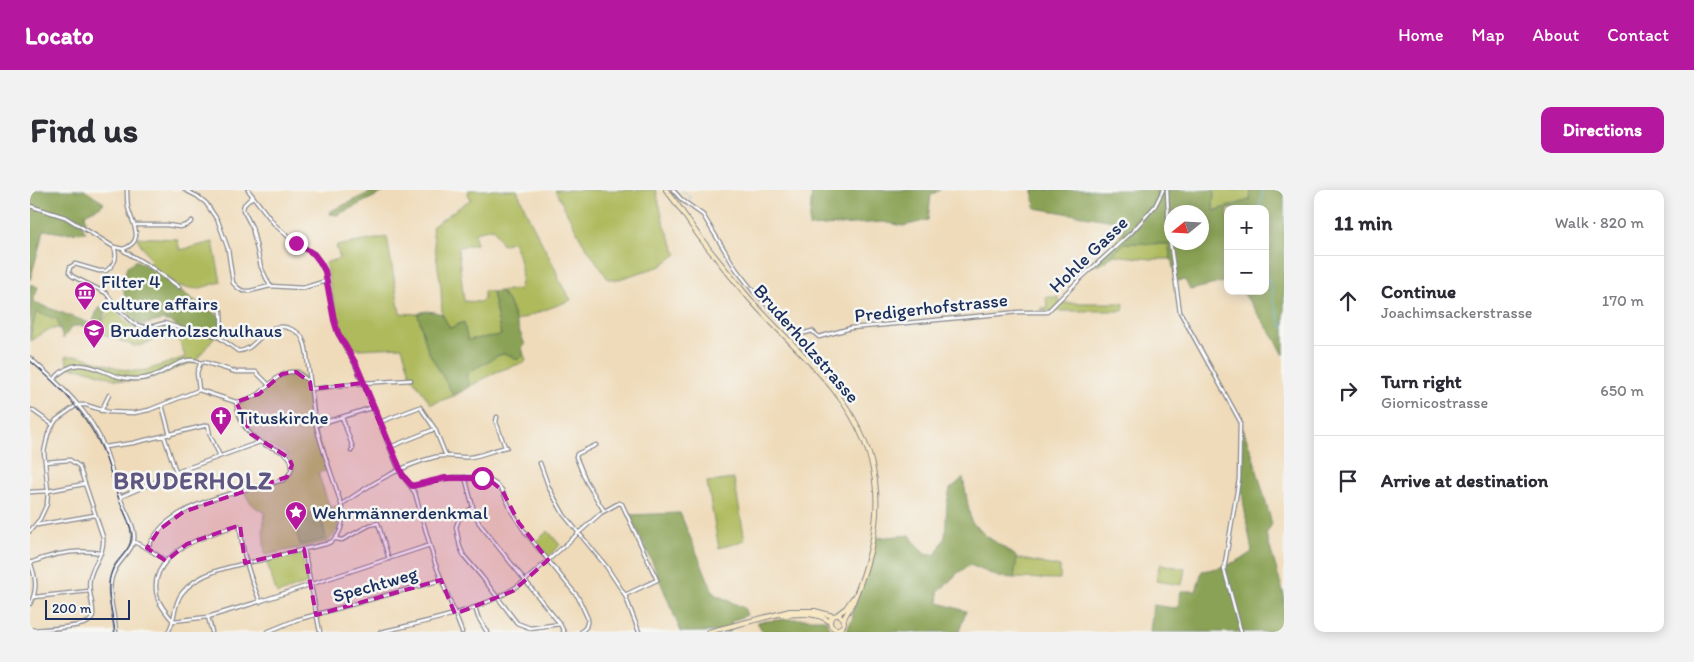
<!DOCTYPE html>
<meta charset="utf-8">
<style>
:root{--surface:#fff;--page:#f2f2f3;--text:#2b2b33;--muted:#7c7c81;--line:#e1e1e2;--accent:#b5179e}
body{margin:0;font-family:Itim,sans-serif;background:var(--page);color:var(--text)}
.controls{position:absolute;right:15px;top:15px;display:grid;overflow:hidden;border-radius:10px;box-shadow:0 2px 12px #0003}
.controls button{width:45px;height:45px;display:grid;place-items:center;padding:0;border:0;border-bottom:1px solid var(--line);background:var(--surface);color:var(--text);font:25px sans-serif}
.compass{position:absolute;left:1134px;top:15px;width:45px;height:45px;border-radius:50%;background:var(--surface);box-shadow:0 2px 12px #0003;rotate:252deg}
.scale{position:absolute;left:15px;bottom:12px;width:85px;box-sizing:border-box;padding-left:5px;border:2px solid #1b2f5e;border-top:0;font-size:14px;line-height:18px;white-space:nowrap;color:#1b2f5e;-webkit-text-stroke:4px #f6f6f2;paint-order:stroke}
.stop{position:absolute;width:15px;height:15px;margin:-11px;border:4px solid #b5179e;border-radius:50%;background:#fff}
.stop.end{background:#b5179e;border-color:#fff;box-shadow:0 1px 5px #0008}
.list{margin:0;padding:0;list-style:none}
h2{display:flex;justify-content:space-between;align-items:center;height:65px;margin:0;padding:0 20px;font-size:21px}
h2 small{font-size:16px;font-weight:400;color:var(--muted)}
.list li{display:grid;grid-template-columns:32px 1fr auto;gap:15px;align-items:center;box-sizing:border-box;height:90px;padding:0 20px;border-top:1px solid var(--line)}
.list b{display:block;font-size:19px;white-space:nowrap}
.list p{margin:0;font-size:16px;white-space:nowrap;color:var(--muted)}
.list em{font-size:16px;font-style:normal;color:var(--muted)}
.icon{flex:none;width:28px;height:28px;fill:none;stroke:currentColor;stroke-width:2;stroke-linecap:round;stroke-linejoin:round}
.map{position:relative;flex:none;width:1254px;height:442px;overflow:hidden;border-radius:10px}
header{display:flex;align-items:center;gap:30px;box-sizing:border-box;height:70px;padding:0 25px;background:var(--accent);color:#fff}
header strong{font-size:24px}
nav{display:flex;gap:28px;margin-inline-start:auto;font-size:18px}
.intro{display:flex;align-items:center;justify-content:space-between;box-sizing:border-box;height:120px;padding:0 30px}
h1{margin:0;font-size:35px}
.button{padding:12px 22px;border-radius:10px;background:var(--accent);color:#fff;font-size:18px;font-weight:700}
main{display:flex;gap:30px;padding:0 30px}
aside{flex:1;background:var(--surface);border-radius:10px;box-shadow:0 2px 12px #0003}
.map>svg:first-child{display:block}
.green{fill:#aeba5c;stroke:#64745d}
.forest{fill:#8aa254;stroke:#526859;fill-rule:evenodd}
.lines{fill:none;stroke-linecap:round;stroke-linejoin:round}
.stream{stroke:#5eb6db;stroke-width:1}
.street-casing{stroke:#85858c;stroke-width:5}
.secondary-casing{stroke:#85858c;stroke-width:6}
.street{stroke:#fff;stroke-width:2.5}
.secondary{stroke:#f7e8c3;stroke-width:4}
.tram{stroke:#1b2f5e;stroke-width:1}
.route{stroke:#b5179e;stroke-width:6}
.marked{fill:#b5179e;fill-opacity:0.2;stroke:#b5179e;stroke-width:4;stroke-dasharray:10 6;stroke-linejoin:round}
.labels{text-anchor:middle;stroke-width:5;stroke-linejoin:round;paint-order:stroke}
.street-label{font-size:19px;fill:#1b2f5e;stroke:#f6f6f2}
.poi-label{font-size:19px;fill:#1b2f5e;stroke:#f6f6f2;text-anchor:start}
.district-label{font-size:24px;font-weight:bold;letter-spacing:1px;fill:#605682;stroke:#f6f6f2}
</style>
<header>
<strong>Locato</strong>
<nav><a>Home</a><a>Map</a><a>About</a><a>Contact</a></nav>
</header>
<div class="intro"><h1>Find us</h1><a class="button">Directions</a></div>
<main>
<div class="map">
<svg width="1254" height="442" viewBox="0 0 1254 442">
<rect width="100%" height="100%" fill="#f6f6f2"/>
<filter id="ink" filterUnits="userSpaceOnUse"><feTurbulence type="fractalNoise" baseFrequency=".02" numOctaves="2"/><feDisplacementMap in="SourceGraphic" scale="10" xChannelSelector="R" yChannelSelector="G"/><feConvolveMatrix kernelMatrix="1 2 1 2 8 2 1 2 1" color-interpolation-filters="sRGB"/></filter>
<filter id="wash" filterUnits="userSpaceOnUse"><feTurbulence type="fractalNoise" baseFrequency=".0096" numOctaves="4" result="noise"/><feDisplacementMap in="SourceGraphic" scale="20" xChannelSelector="R" yChannelSelector="G"/><feGaussianBlur stdDeviation="1.12" result="paint"/><feColorMatrix in="noise" values="0 0 0 0 0 0 0 0 0 0 0 0 0 0 0 0 0 1.4 0 .05"/><feComposite in="paint" operator="in"/></filter>
<g filter="url(#wash)">
<rect width="100%" height="100%" fill="#efdbba"/>
<path class="green" d="M439,0h48l13,30 25,48 5,14 11,18 -55,21 -8,-20 -8,-10 19,-2c6,-14 0,-34 -6,-48l-11,4 -9,-17 -18,4 1,12 -17,3 -1,2 6,52 16,1 4,-3v-8l8,1 9,43 -34,5 -3,-18 -14,6 -8,-14 -1,-26 -9,-60 1,-2 38,-27 -3,-5z
M525,0h101l8,34 13,30 -16,12 -45,14 -8,-1 -26,-38z
M1184,0h36l1,9 -4,2 -34,10z
M106,47l41,2 3,11 33,-8 8,40 -24,7 -19,-3 -31,-22 4,-4z
M357,47l13,76 18,1 10,37 26,45 -23,8 -20,-28 -9,-29 -43,2 -11,-1 -8,-19 -15,-66 15,-5 -4,-12z
M1095,53l43,1 3,15h-20l-39,-4z
M1016,107h12l2,6h64l-1,8h-82v-3h6z
M83,118c7,6 13,15 21,19 14,7 28,-5 42,2l-33,16 -9,1 -34,-13 3,-13z
M6,122l25,8 2,7 -15,3 -17,11 -1,-5z
M154,142l31,4 -20,26c-22,5 -41,19 -64,19 -21,1 -39,-14 -61,-13l-3,-4 -1,-8h14l41,13 13,2 13,-1 38,-13 -8,-24z
M475,164l7,2 2,3h5l5,-4 2,5 -1,2 -29,10 -29,16 2,-5 -3,-7 2,-3c9,-7 27,-18 37,-19z
M266,182l11,8 7,47 14,43 -10,3 12,35 9,-3c1,15 1,27 -12,37l-62,13 -2,-26 2,-16c-11,-6 -16,-10 -21,-22l39,-11 4,-3 5,-12 -6,-12 -26,-11 -16,-16 -7,-18 2,-4 20,-10 23,-20z
M704,289l11,61 -26,8 -12,-66z
M518,341l12,14 -11,11h-3l-11,-14z
M271,362l7,31 -31,11 -11,-34z
M987,368l43,9v12l-46,-1z
M1131,374l24,5 -3,16 -26,-4 3,-15z"/>
<path class="forest" d="M0,0h54l20,13c-4,5 -13,7 -19,11l1,7 -5,3 5,8 -24,1 -18,-3 -14,50v-66l2,-5 -2,-1z
M345,0h13l-51,25 -7,-1 1,-3z
M782,0h128l-9,5 -3,25 -25,6 -20,-4 -74,5z
M1003,0h181l-1,20 2,1 35,-11 1,-10h33v165l-9,-16 -33,-48h23v-82h-37v72l-38,9 -5,-10 -9,1 -8,-37 -43,-1 -18,17 -10,6 -1,-6 22,-21 8,-16 -91,-15zM1142,22h30v30h-30z
M106,70c30,17 55,41 85,57l1,17 -2,3 -36,-5 -13,-10 -8,-2 -21,5 -6,-3 -19,-19 5,-1 3,-4 -2,-15 4,-17 6,-3z
M0,94l8,3 -5,15 59,22 6,-16 3,1 3,-7 4,1 1,-2 3,3 -9,13 -4,16 -17,-7h-10l-9,13 -6,-20 -21,-7 -6,26z
M470,101l8,10 17,44 -3,2 2,8 -5,4h-5l-2,-3c-14,-5 -15,1 -26,7 -6,3 -12,5 -18,10l-2,3 3,7 -2,5 -13,8 -26,-45 -10,-37c7,-5 16,-2 24,0l8,14 13,-6 5,18 33,-5 -9,-43z
M1212,237l10,26 20,71 -6,10 18,61v37h-134l3,-27 21,3 4,-1 3,-16h15l6,-20c20,-3 34,-8 50,-19l-8,-46 -3,-23 2,-26z
M933,288l8,43 14,14 31,21 1,2 -3,20 -12,-1 -1,1 -31,-13 -15,10v1l-17,16 1,11 27,8 -7,21h-115l4,-4 5,-11 -1,-4 18,-51 6,-24 34,-3 5,8 12,12 9,-1 9,-17 2,-34 3,-14z
M290,320l6,29 -26,6 -7,-27z
M650,323l34,81 30,14 3,7 -15,6 -2,11h-49l-30,-73 -22,-44z
M759,429h36l6,12 -68,1 -6,-10z"/>
<g class="lines">
<path class="stream" d="M653,0l8,9
M1230,19l3,-19
M1235,72v5
M1235,85l8,15v11l9,25 2,2"/>
</g>
</g>
<g filter="url(#ink)">
<g class="lines">
<g class="street-casing">
<path id="street" d="M155,0l12,6 9,7 12,18 10,28 5,34 5,5 5,3h7l20,-5 33,2 23,-7
M218,0l27,35 17,15 22,14 6,8 5,9 9,49 4,13 17,31 44,106 16,23 20,70 27,69
M643,0l9,10 21,15 33,54 18,23 40,39 11,2 7,-2 7,6 32,-9 23,-2 145,-14h28l34,-34 50,-45 24,-27 8,-16
M1137,0l2,44 11,78 60,109 -1,58 -15,90 17,63
M223,6l-9,9 -1,5 9,17 9,40 9,19
M0,16l35,11 49,30 9,2
M105,35h32l13,2 7,-2 5,-4
M84,57c4,11 1,17 -8,24h-7l-24,-7 -5,3 -1,5 3,4 34,17 14,18 14,13 13,4 18,-5 25,9 26,3 22,16c19,1 26,-33 53,-22 6,2 11,7 13,13 3,7 3,15 4,23 3,20 4,41 8,60 5,21 13,42 20,63 2,8 6,16 7,25 0,13 -4,27 -17,31 -19,4 -37,9 -56,14 -28,7 -68,10 -88,35 -9,11 -6,27 -14,39
M93,59l1,2 27,16 28,20
M93,59c24,-8 8,-27 5,-42 -1,-6 -1,-11 -1,-17
M174,111l17,10 1,23 -2,3
M0,168c29,26 61,54 75,91 6,17 10,34 16,51 4,12 15,27 13,40 -2,12 -16,21 -20,32 -9,18 1,41 2,60
M24,189c29,-32 48,1 82,0 8,0 15,-2 22,-5 13,-6 29,-20 43,-11
M281,199l52,-6 48,-3
M169,200l-2,-17 3,-9 4,-2 32,10h20l13,13
M132,215l8,30
M2,220l21,15
M71,221l8,-16
M312,227l11,31 -2,3
M467,227l-1,5 9,25
M350,232l40,-15 15,22 11,27
M286,235l58,-18
M134,246l12,36
M566,255l-19,9 -1,3 10,24 18,30
M74,257l29,-4 75,-18 2,10 10,21
M360,257l45,-18
M510,273l9,25 15,27 42,51 19,29 14,37
M435,287l8,30 6,16 81,101 4,8
M382,296l42,-9 29,1 5,1 9,6 5,5 10,22 13,20 53,65 10,22 -2,8 -5,5
M0,302l18,-1 36,-7
M90,307l65,-28 75,-27
M312,314c29,-20 58,-38 93,-47 11,-3 23,1 35,0 12,-1 25,-8 37,-10
M443,317l-14,12 -3,8 4,20 4,9 18,21 35,46 13,5 30,-4
M7,335l58,-10
M0,341l10,-12 7,-15 1,-13 -4,-39 4,-18 8,-14 21,-15h9l22,7 26,1 15,-3 50,-20 37,12 7,-1 16,-7 19,-17 11,-5h7l14,10
M306,349l6,1 28,-15 8,-2 11,36
M104,352l13,6 19,13
M117,358c5,-8 10,-16 16,-22 30,-28 82,-35 120,-46 5,-3 8,-7 9,-13 0,-18 -21,-17 -32,-25 -14,-9 -22,-25 -24,-40
M274,359l16,83
M0,372c6,15 8,28 0,42
M0,373c22,-9 48,-14 71,-10
M4,407l55,-6
M230,412c-10,-26 -18,-48 -20,-76 -11,0 -23,6 -33,10 -26,9 -60,30 -49,63 3,8 9,15 15,22l35,-4 50,-15 172,-57
M445,417l3,10 9,15
M178,427l4,15
M0,440c13,-1 48,-2 58,-8 4,-2 5,-5 5,-9 0,-12 -6,-23 -3,-35 3,-15 15,-24 13,-41l-24,-71 -9,-6 -25,2
M237,442l29,-12 145,-40
M350,442c49,-11 104,-21 145,-51l76,-68 18,-10 3,1 35,76 -32,15"/>
</g>
<g class="secondary-casing">
<path id="secondary" d="M636,0c12,14 22,31 33,46 16,21 33,42 50,62 27,31 59,59 85,92 54,68 52,134 19,212 -2,6 -7,11 -9,17
M808,424l8,-6 7,-10
M800 432a7 7 0 1 1 14 0a7 7 0 1 1-14 0Z
M752,425c15,-1 36,-4 48,7
M678,442l82,-21h25l18,5"/>
</g>
<use href="#street" class="street"/>
<use href="#secondary" class="secondary"/>
<path class="tram" d="M0,171c29,24 56,53 72,88 7,16 11,33 17,50 4,12 14,28 12,40 -1,11 -13,19 -18,29 -9,20 0,43 2,64"/>
</g>
</g>
<g class="lines" filter="url(#ink)">
<path class="route" d="M266,53l18,11 6,8 5,9 9,49 4,13 18,31 47,112 9,10 33,-8h37"/>
</g>
<path class="marked" d="M266,182l14,10 1,7 52,-6 36,87 13,16 42,-9 34,2 14,11 17,33 29,37 -35,31 -58,23 -14,-34 -125,35 -12,-66 -59,14 -5,-38 -53,19 -21,17 -19,-13 12,-18 24,-18 104,-35 5,-12 -3,-7 -38,-24 -15,-32 23,-8 23,-20z"/>
<defs>
<g id="museum-pin" transform="scale(1.125)"><path d="M0 17L-7.5 6A9.5 9.5 0 1 1 7.5 6Z" fill="#b5179e" stroke="#f6f6f2"/><path d="M0-6L6-3V-2H-6V-3ZM-5-1h2V3h-2ZM-1-1h2V3h-2ZM3-1h2V3H3ZM-6 4H6V6H-6Z" fill="#fff"/></g>
<g id="school-pin" transform="scale(1.125)"><path d="M0 17L-7.5 6A9.5 9.5 0 1 1 7.5 6Z" fill="#b5179e" stroke="#f6f6f2"/><path d="M0-5L7-2L0 1L-7-2ZM-4 1L0 2.5L4 1V4Q0 6-4 4Z" fill="#fff"/></g>
<g id="church-pin" transform="scale(1.125)"><path d="M0 17L-7.5 6A9.5 9.5 0 1 1 7.5 6Z" fill="#b5179e" stroke="#f6f6f2"/><path d="M-1.2-6h2.4v3.5h3.3v2.4h-3.3V6h-2.4V-.1h-3.3v-2.4h3.3Z" fill="#fff"/></g>
<g id="sight-pin" transform="scale(1.125)"><path d="M0 17L-7.5 6A9.5 9.5 0 1 1 7.5 6Z" fill="#b5179e" stroke="#f6f6f2"/><path d="M0-6L1.8-2.2L6-1.7L2.9 1.2L3.7 5.4L0 3.3L-3.7 5.4L-2.9 1.2L-6-1.7L-1.8-2.2Z" fill="#fff"/></g>
</defs>
<g fill-rule="evenodd">
<use href="#museum-pin" x="55" y="102"/>
<use href="#school-pin" x="64" y="140"/>
<use href="#church-pin" x="191" y="227"/>
<use href="#sight-pin" x="266" y="322"/>
</g>
<g class="labels">
<g class="street-label">
<text transform="translate(1058 64) rotate(-44)" y="7">Hohle Gasse</text>
<text transform="translate(901 117) rotate(-6)" y="7">Predigerhofstrasse</text>
<text transform="translate(777 153) rotate(49)" y="7">Bruderholzstrasse</text>
<text transform="translate(345 394) rotate(-16)" y="7">Spechtweg</text>
</g>
<g class="poi-label">
<text x="71" y="98">Filter 4<tspan x="71" dy="22">culture affairs</tspan></text>
<text x="80" y="147">Bruderholzschulhaus</text>
<text x="207" y="234">Tituskirche</text>
<text x="282" y="329">Wehrmännerdenkmal</text>
</g>
<g class="district-label">
<text x="163" y="299">BRUDERHOLZ</text>
</g>
</g>
</svg>
<div class="controls">
<button>+</button>
<button>−</button>
</div>
<svg class="compass" viewBox="-18 -18 36 36"><path d="M0-13l5 13h-10z" fill="#e53935"/><path d="M0 13l5-13h-10z" fill="#7c7c81"/></svg>
<div class="scale">200 m</div>
<div class="stop" style="left:452px;top:288px"></div>
<div class="stop end" style="left:266px;top:53px"></div>
</div>
<aside>
<h2>11 min<small>Walk · 820 m</small></h2>
<ul class="list">
<li><svg class="icon" aria-label="ahead" viewBox="0 0 24 24"><path d="M12 20V5M6 11l6-6 6 6"/></svg><div><b>Continue</b><p>Joachimsackerstrasse</p></div><em>170 m</em></li>
<li><svg class="icon" aria-label="right" viewBox="0 0 24 24"><path d="M7 20v-9h11M14 6l5 5-5 5"/></svg><div><b>Turn right</b><p>Giornicostrasse</p></div><em>650 m</em></li>
<li><svg class="icon" aria-label="arrive" viewBox="0 0 24 24"><path d="M6 21V4h12l-3 4 3 4H6"/></svg><div><b>Arrive at destination</b></div></li>
</ul>
</aside>
</main>
